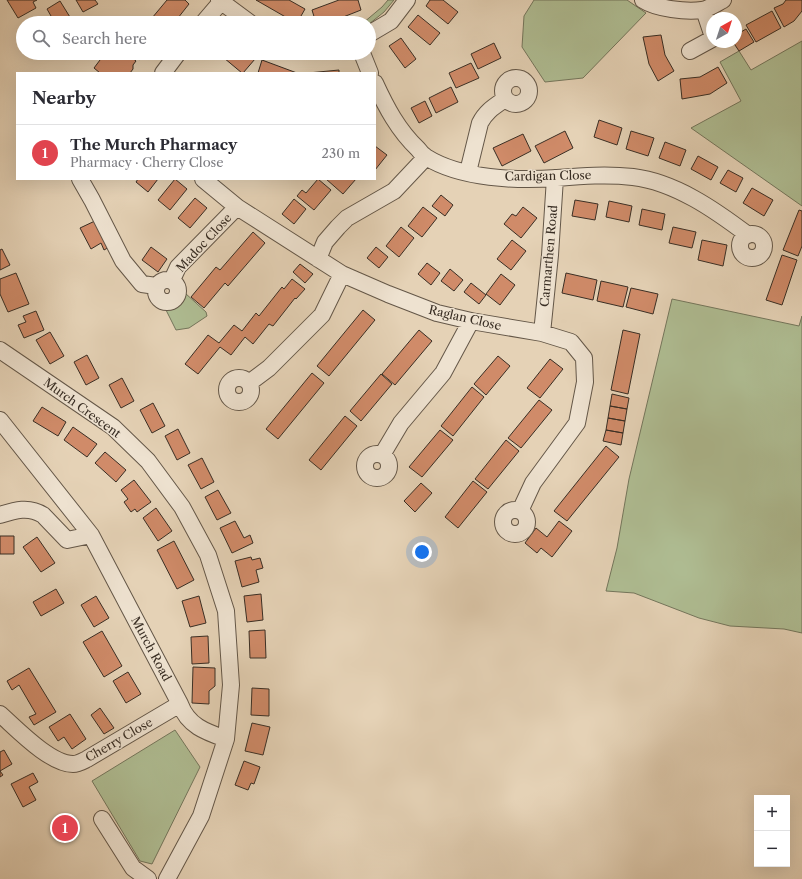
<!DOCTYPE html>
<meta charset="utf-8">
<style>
:root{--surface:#fff;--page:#f7f7f7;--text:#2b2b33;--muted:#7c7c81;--line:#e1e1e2;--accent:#8f2418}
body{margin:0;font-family:"Libre Caslon Text",serif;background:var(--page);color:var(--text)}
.controls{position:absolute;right:12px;bottom:12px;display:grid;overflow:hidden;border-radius:0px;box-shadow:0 4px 16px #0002}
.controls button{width:36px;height:36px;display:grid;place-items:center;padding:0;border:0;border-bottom:1px solid var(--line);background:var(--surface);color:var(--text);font:20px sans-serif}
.compass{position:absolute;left:706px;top:12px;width:36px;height:36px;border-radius:50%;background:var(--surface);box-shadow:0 4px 16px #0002;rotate:39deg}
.you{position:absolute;left:422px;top:552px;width:14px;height:14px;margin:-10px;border:3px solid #fff;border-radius:50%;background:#1a73e8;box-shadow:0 0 0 6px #1a73e833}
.badge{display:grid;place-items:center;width:26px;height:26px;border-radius:50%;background:var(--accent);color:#fff;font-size:13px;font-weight:700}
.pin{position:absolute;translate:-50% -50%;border:2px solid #fff;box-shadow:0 1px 4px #0006}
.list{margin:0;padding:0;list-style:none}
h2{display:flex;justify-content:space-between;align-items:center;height:52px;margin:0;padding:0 16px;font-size:17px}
h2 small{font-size:13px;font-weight:400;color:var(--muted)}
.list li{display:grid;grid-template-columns:26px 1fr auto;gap:12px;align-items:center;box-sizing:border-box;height:56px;padding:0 16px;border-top:1px solid var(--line)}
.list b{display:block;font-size:15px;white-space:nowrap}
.list p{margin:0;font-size:13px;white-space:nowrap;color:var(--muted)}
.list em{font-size:13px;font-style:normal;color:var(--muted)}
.icon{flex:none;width:22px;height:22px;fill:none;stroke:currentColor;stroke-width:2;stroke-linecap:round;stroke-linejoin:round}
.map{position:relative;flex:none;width:802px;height:879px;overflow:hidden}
.search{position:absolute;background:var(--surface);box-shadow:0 4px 16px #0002;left:16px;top:16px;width:360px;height:44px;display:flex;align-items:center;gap:10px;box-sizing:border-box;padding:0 14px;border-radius:22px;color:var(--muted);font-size:15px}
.panel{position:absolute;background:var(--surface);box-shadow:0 4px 16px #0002;left:16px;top:72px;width:360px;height:108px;border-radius:0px}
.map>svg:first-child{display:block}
.green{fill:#afbd93;stroke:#74765c}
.building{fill:#d08b69;stroke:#392e24}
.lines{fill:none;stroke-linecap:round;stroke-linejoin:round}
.minor-casing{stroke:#645748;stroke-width:18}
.minor{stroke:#eee2d0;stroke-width:16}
.labels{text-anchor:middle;stroke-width:3;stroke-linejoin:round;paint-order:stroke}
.street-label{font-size:12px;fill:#392e24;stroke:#eee2d0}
</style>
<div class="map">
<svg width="802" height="879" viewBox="0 0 802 879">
<rect width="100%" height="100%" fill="#e5d2b6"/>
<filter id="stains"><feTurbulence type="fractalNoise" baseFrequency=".005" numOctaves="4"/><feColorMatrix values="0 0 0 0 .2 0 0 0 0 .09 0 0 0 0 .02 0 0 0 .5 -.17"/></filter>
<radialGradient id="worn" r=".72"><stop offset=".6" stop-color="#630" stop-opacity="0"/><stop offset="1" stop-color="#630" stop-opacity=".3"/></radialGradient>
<path class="green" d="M388,0h6l-10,12 -15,12v-1h-6l19,-16z
M534,0h93l19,13 -63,65 -38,4 -23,-35 2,-31z
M802,41v165l-111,-78 50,-27 -21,-39 19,-11 12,19z
M185,293l21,19 1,4 -18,12 -13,2 -12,-24 7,2c7,-3 13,-7 14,-15z
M672,299l127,27 3,-10v317l-18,-4 -54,-3 -31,-8 -65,-25 -28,-2 11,-43 12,-69z
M175,730l25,37 -48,97 -12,-3 -48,-80z"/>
<path class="building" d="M7,0h30l-4,2 3,6 -18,10z
M76,0h19l3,4 -15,8z
M167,0h18l4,4 -15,19h-16l-6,-5z
M256,0h33l16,9 -8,14h-1z
M339,0h19l3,10 -33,13h-12l-4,-13z
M430,0h13l15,12 -10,12 -22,-18z
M786,0h16v11l-8,10 -10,6 -10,-19 9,-4z
M60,1l13,21 -1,1h-17l-8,-14z
M772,11l9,17 -25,14 -10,-17z
M418,15l22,18 -10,12 -22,-18z
M738,27l3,5 5,-3 8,13 -15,9 -6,-9h3v-14z
M661,35l4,20 9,16 -16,10 -9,-17 -6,-27z
M401,38l15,21 -11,9 -16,-22z
M494,43l7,15 -23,11 -7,-15z
M100,53h26l10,8 -3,4v4l-3,4h-30l-6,-5 9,-12z
M132,53h14l-6,7z
M218,53h30l7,6 -12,14h-1z
M262,60l35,13h-39z
M471,63l8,15 -23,10 -7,-15z
M718,67l9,16 -17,11 -28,5 -2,-20 20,-2z
M339,70v3h-31z
M451,87l7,15 -22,11 -7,-15z
M425,101l7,15 -13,7 -8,-15z
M599,120l23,8 -5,17 -23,-8z
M565,131l8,17 -29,15 -9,-17z
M631,131l23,7 -6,18 -22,-7z
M523,134l8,17 -29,15 -9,-18z
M665,142l21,8 -6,16 -21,-8z
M375,146l12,9 -12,15z
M698,156l20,11 -7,13 -20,-11z
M728,170l15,8 -7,14 -16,-9z
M138,179h20l-10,13 -12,-10z
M175,179l12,10 -17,21 -12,-10z
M318,179l13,11 -17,20 -17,-14 5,-6 4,3z
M326,179h30l-13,15z
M752,188l21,12 -9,16 -21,-13z
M441,195l12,10 -8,11 -13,-10z
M195,198l12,10 -17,20 -12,-10z
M294,199l12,10 -12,15 -12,-10z
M575,200l23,4 -3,16 -23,-4z
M609,201l23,5 -3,16 -23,-5z
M423,207l14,11 -15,19 -14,-11z
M523,207l14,11 -16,20 -17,-14 8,-10 4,2z
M642,209l23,5 -3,16 -23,-5z
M799,210l3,1v35l-4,10 -15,-6z
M97,220l14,26 -7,4 -3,-7 -10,6 -11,-21z
M401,227l13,11 -15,19 -13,-11z
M673,227l23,5 -4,16 -23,-5z
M253,232l12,11 -37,43 -3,-3 -21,25 -13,-11 25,-30 4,3z
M512,240l14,11 -15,19 -14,-11z
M702,240l25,5 -4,21 -25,-6z
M151,247l16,12 -9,13 -16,-12z
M376,247l12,10 -9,11 -12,-10z
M2,249l8,16 -10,5v-20z
M782,255l15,5 -15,45 -16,-5z
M427,263l13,10 -9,12 -13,-11z
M300,264l13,10 -8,9 -12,-11z
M450,269l13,11 -9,11 -13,-10z
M16,273l13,31 -21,8 -8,-18v-15z
M566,273l31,7 -4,20 -31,-7z
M501,274l14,11 -15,20 -14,-11z
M292,279l13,10 -9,10 -1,-1 -22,28 -4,-2 -16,20 -8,-7 -14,18 -11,-8 -22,27 -13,-10 23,-29 11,8 15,-18 8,6 14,-18 3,3 23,-29 2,2z
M601,281l27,6 -5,20 -26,-6z
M471,283l15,12 -7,9 -15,-12z
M631,288l27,6 -5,20 -27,-7z
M363,310l12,10 -46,56 -12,-10z
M36,311l8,19 -20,8 -6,-13 8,-3 -3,-6z
M419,330l13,11 -37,44 -13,-11z
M623,330l17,4 -12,60 -17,-4z
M50,332l14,24 -14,8 -14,-24z
M87,355l12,23 -13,7 -12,-23z
M498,356l12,10 -24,29 -12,-11z
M550,359l13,10 -23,29 -13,-10z
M312,373l12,10 -46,56 -12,-10z
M381,374l11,10 -31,37 -11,-10z
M122,378l12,23 -13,7 -12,-23z
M472,387l12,10 -31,39 -12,-10z
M612,394l17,4 -2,11 -17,-3z
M539,400l13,10 -31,38 -13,-10z
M153,403l12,23 -13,7 -12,-23z
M610,406l17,3 -2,12 -17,-3z
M42,407l24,15 -8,14 -25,-15z
M345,416l12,10 -36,44 -12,-10z
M608,418l17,3 -2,12 -17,-3z
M73,427l24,17 -10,13 -23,-17z
M178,429l12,24 -13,7 -12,-24z
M440,430l13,10 -31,37 -13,-10z
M606,430l17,3 -2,12 -18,-4z
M506,440l13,11 -31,38 -13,-10z
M606,446l13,11 -52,64 -13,-10z
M105,452l21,18 -10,12 -21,-19z
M202,458l12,24 -13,7 -13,-24z
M134,480l17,22 -14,10 -2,-3 -4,3 -7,-10 4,-3 -7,-9z
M473,481l14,11 -29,36 -13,-11z
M421,483l11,10 -17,19 -11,-11z
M218,490l13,23 -14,7 -12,-23z
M156,508l16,23 -14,10 -15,-23z
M235,521l9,17 6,-3 3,8 -21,10 -12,-25z
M559,521l13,10 -20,26 -11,-9 -4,5 -12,-10 11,-15 11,9z
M0,536h14v18h-14z
M37,537l18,26 -14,9 -18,-25z
M174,541l20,39 -17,9 -20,-39z
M251,557l1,3 8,-2 3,10 -7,2 3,12 -17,5 -7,-26z
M56,589l8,14 -23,13 -8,-14z
M261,594l2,26 -16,2 -3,-26z
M96,596l13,22 -15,9 -13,-22z
M199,596l7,27 -16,4 -8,-26z
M265,630l1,28h-16l-1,-27z
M102,631l20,35 -18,11 -21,-35z
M208,636l1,27 -17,1 -1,-27z
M193,667l22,1v18l-6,5v13l-17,-1z
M29,668l27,44 -22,13 -5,-8 7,-3 -17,-29 -7,5 -5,-9z
M128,672l13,22 -15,9 -13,-22z
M252,688l17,1v27l-18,-1z
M100,708l14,20 -10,6 -13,-19z
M70,714l16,25 -14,10 -8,-12 -6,4 -9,-14z
M252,723l18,4 -7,28 -18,-4z
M4,750l8,14 -12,7 3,4 -3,2v-25z
M244,761l16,6 -6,17 -3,-1 -3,7 -13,-5z
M33,773l5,9 -9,5 7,13 -13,7 -12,-23z"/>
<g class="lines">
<g class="minor-casing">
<path id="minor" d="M219,0l31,23
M643,0c14,9 43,12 59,10 7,-1 15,-7 21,-10
M704,10l8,24
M203,23l18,-21
M369,34l22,-13 16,-21
M690,51l22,-12
M362,53l8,20
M163,73l15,-20
M503 91a13 13 0 1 1 26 0a13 13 0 1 1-26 0Z
M375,83c11,24 23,47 43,66 2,3 5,6 8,8 35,22 91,24 131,21 25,-2 50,-4 76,-1 42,5 82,33 115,58
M468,172l12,-49c6,-12 15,-17 25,-24
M80,179l12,21 31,61 19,23 14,2
M203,179l34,28 105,67 46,20 49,19 34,8 71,12 29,9 13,16 1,24 -8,41 -44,60 -13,28
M740 246a12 12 0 1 1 24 0a12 12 0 1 1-24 0Z
M318,259l7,-17 13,-15 9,-9 47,-27 32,-34
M156 291a11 11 0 1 1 22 0a11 11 0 1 1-22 0Z
M172,280l6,-13 59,-60
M542,333l8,-78 5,-77
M0,350l113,77 35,34 34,46 26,48 18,56 5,74 -5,54 -25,77 -34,63
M227 390a12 12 0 1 1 24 0a12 12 0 1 1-24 0Z
M249,383l20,-15 53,-53 20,-41
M0,420l91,115 89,169c8,22 26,28 46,35
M365 466a12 12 0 1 1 24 0a12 12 0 1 1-24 0Z
M382,455l19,-32 42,-50 28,-52
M503 522a12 12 0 1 1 24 0a12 12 0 1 1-24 0Z
M0,515c15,-5 29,-9 43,0l24,25 24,-5
M0,714c17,15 50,50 73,50 5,0 10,-3 14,-5l93,-55
M102,819l31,49 15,11"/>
</g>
<use href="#minor" class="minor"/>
</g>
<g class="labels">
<g class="street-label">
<text transform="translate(548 176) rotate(-1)" y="4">Cardigan Close</text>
<text transform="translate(204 243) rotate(-47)" y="4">Madoc Close</text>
<text transform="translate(549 256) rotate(-85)" y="4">Carmarthen Road</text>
<text transform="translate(465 318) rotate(13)" y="4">Raglan Close</text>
<text transform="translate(82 408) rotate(36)" y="4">Murch Crescent</text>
<text transform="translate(151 649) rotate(62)" y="4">Murch Road</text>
<text transform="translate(119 740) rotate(-30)" y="4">Cherry Close</text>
</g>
</g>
<rect width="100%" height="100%" filter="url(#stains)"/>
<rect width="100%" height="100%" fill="url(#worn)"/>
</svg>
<div class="controls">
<button>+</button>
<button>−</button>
</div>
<svg class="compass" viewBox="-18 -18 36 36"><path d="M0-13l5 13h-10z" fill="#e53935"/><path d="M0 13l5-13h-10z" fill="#7c7c81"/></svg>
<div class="you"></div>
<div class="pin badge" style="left:65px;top:828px;background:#e0444e">1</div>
<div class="search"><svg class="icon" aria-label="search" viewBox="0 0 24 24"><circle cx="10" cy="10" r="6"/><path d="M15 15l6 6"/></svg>Search here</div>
<section class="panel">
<h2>Nearby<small></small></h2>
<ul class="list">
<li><span class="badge" style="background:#e0444e">1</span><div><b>The Murch Pharmacy</b><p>Pharmacy · Cherry Close</p></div><em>230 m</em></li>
</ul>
</section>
</div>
